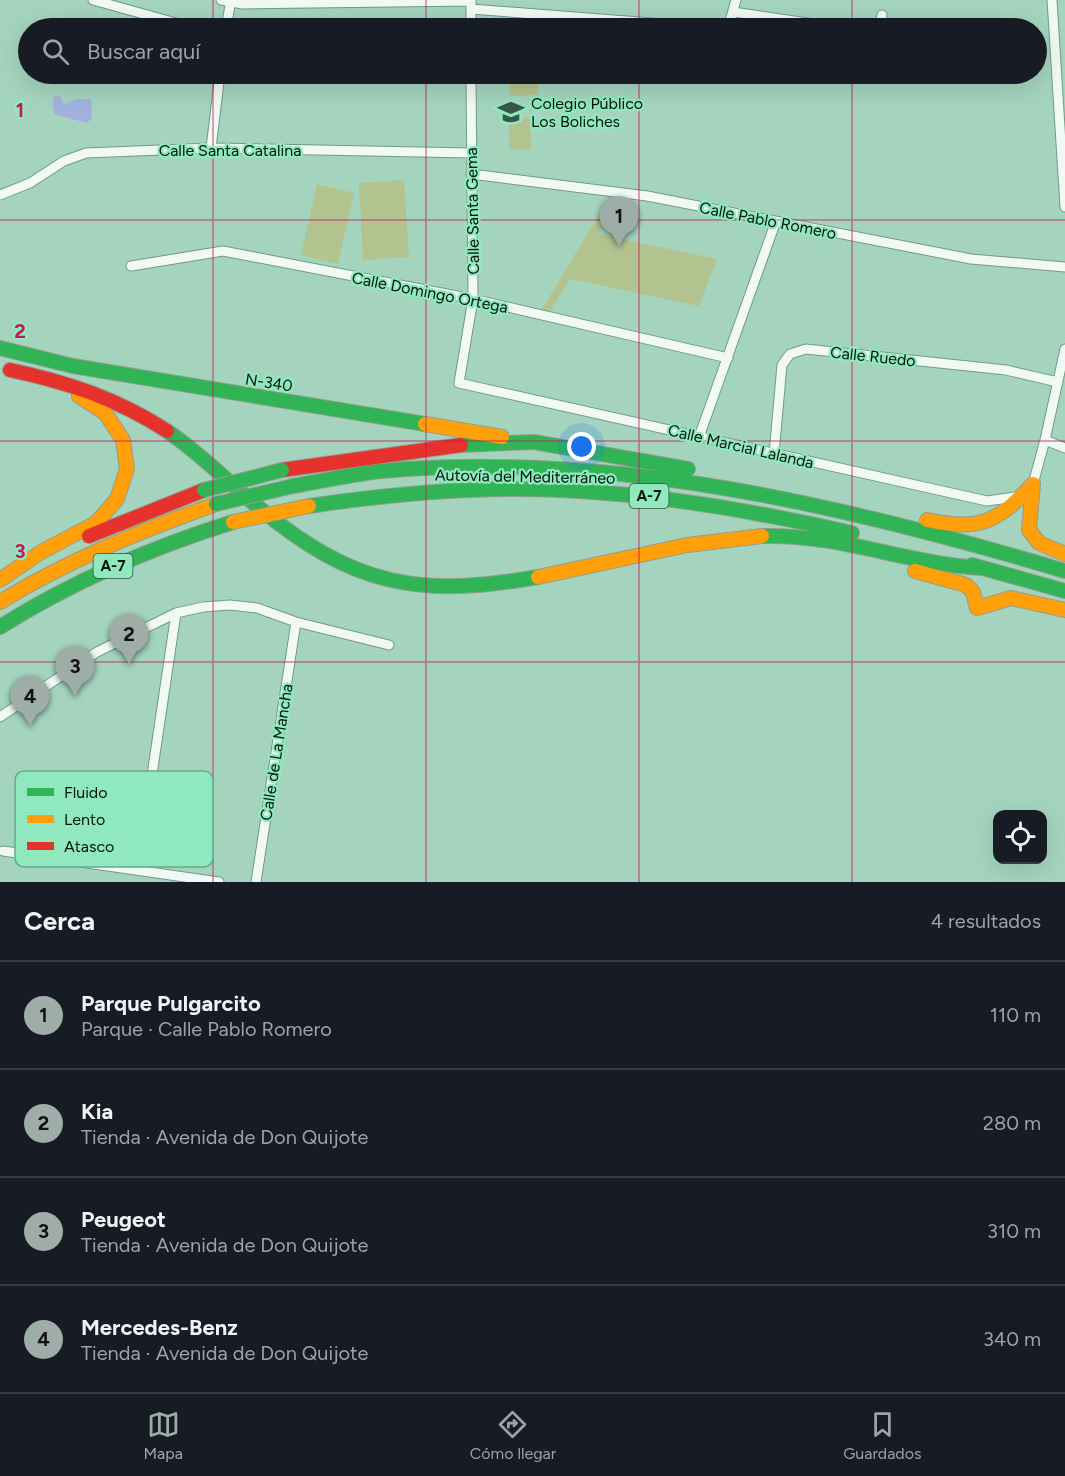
<!DOCTYPE html>
<html lang="es">
<meta charset="utf-8">
<style>
:root{--surface:#171b24;--page:#20242c;--text:#f1f3f6;--muted:#9ea1a6;--line:#363941;--accent:#9eada8}
body{margin:0;font-family:Figtree,sans-serif;background:var(--page);color:var(--text)}
.controls{position:absolute;right:18px;bottom:18px;display:grid;overflow:hidden;border-radius:12px;box-shadow:0 6px 24px #0002}
.controls button{width:54px;height:54px;display:grid;place-items:center;padding:0;border:0;border-bottom:2px solid var(--line);background:var(--surface);color:var(--text);font:30px sans-serif}
.you{position:absolute;left:582px;top:447px;width:21px;height:21px;margin:-15px;border:4px solid #fff;border-radius:50%;background:#1a73e8;box-shadow:0 0 0 9px #1a73e833}
.badge{display:grid;place-items:center;width:39px;height:39px;border-radius:50%;background:var(--accent);color:#111;font-size:20px;font-weight:700}
.pin{position:absolute;translate:-50% -50px;filter:drop-shadow(0 2px 3px #0008)}
.pin::after{content:'';position:absolute;top:32px;width:21px;height:18px;background:inherit;clip-path:polygon(0 0,100% 0,50% 100%)}
.list{margin:0;padding:0;list-style:none}
h2{display:flex;justify-content:space-between;align-items:center;height:78px;margin:0;padding:0 24px;font-size:26px}
h2 small{font-size:20px;font-weight:400;color:var(--muted)}
.list li{display:grid;grid-template-columns:39px 1fr auto;gap:18px;align-items:center;box-sizing:border-box;height:108px;padding:0 24px;border-top:2px solid var(--line)}
.list b{display:block;font-size:22px;white-space:nowrap}
.list p{margin:0;font-size:20px;white-space:nowrap;color:var(--muted)}
.list em{font-size:20px;font-style:normal;color:var(--muted)}
.icon{flex:none;width:33px;height:33px;fill:none;stroke:currentColor;stroke-width:2;stroke-linecap:round;stroke-linejoin:round}
.map{position:relative;flex:none;width:1065px;height:882px;overflow:hidden}
.search{position:absolute;background:var(--surface);box-shadow:0 6px 24px #0002;left:18px;right:18px;top:18px;height:66px;display:flex;align-items:center;gap:15px;box-sizing:border-box;padding:0 21px;border-radius:33px;color:var(--muted);font-size:22px}
.sheet{height:510px;background:var(--surface)}
nav{display:flex;justify-content:space-around;align-items:center;box-sizing:border-box;height:84px;border-top:2px solid var(--line);background:var(--surface);font-size:16px;color:var(--muted)}
nav a{display:grid;justify-items:center;gap:3px}
nav .on{color:var(--accent)}
.map>svg:first-child{display:block}
.green{fill:#b2c38f}
.water{fill:#a2b1de}
.lines{fill:none;stroke-linecap:round;stroke-linejoin:round}
.street-casing{stroke:#729988;stroke-width:11}
.fast-casing{stroke:#949e8e;stroke-width:16}
.slow-casing{stroke:#949e8e;stroke-width:16}
.jam-casing{stroke:#949e8e;stroke-width:16}
.street{stroke:#f1f9f5;stroke-width:9}
.fast{stroke:#30b455;stroke-width:14}
.slow{stroke:#ff9f0a;stroke-width:14}
.jam{stroke:#e5322d;stroke-width:14}
.fast-bridge-casing{stroke:#949e8e;stroke-width:16;stroke-linecap:butt}
.slow-bridge-casing{stroke:#949e8e;stroke-width:16;stroke-linecap:butt}
.fast-bridge{stroke:#30b455;stroke-width:14}
.slow-bridge{stroke:#ff9f0a;stroke-width:14}
.grid{fill:none;stroke:#c2185b;stroke-width:1.5;stroke-opacity:0.55}
.labels{text-anchor:middle;stroke-width:4.5;stroke-linejoin:round;paint-order:stroke}
.shield{fill:#90e8bf;stroke:#2b5440;stroke-width:1.5}
.shield-label{font-size:15px;font-weight:bold;fill:#00150a}
.poi-label{font-size:16px;fill:#00150a;stroke:#90e8bf;text-anchor:start}
.street-label{font-size:16px;fill:#00150a;stroke:#90e8bf}
.key{fill:#90e8bf;stroke:#65a989;stroke-width:1.5}
.key-label{font-size:16px;fill:#00150a}
.grid-label{font-size:20px;text-anchor:middle;font-weight:bold;fill:#c2185b;stroke:#90e8bf;stroke-width:4.5;stroke-linejoin:round;paint-order:stroke}
</style>
<div class="map">
<svg width="1065" height="882" viewBox="0 0 1065 882">
<rect width="100%" height="100%" fill="#a4d4be"/>
<path class="green" d="M509,74h29v21l-28,1z
M530,118l1,31 -21,1 -2,-31z
M404,180l5,77 -46,3 -4,-77z
M317,184l37,9 -16,71 -37,-9z
M613,191l9,2 -1,6 -23,35 119,25 -18,47 -129,-27 -23,37 -8,-2z"/>
<path class="water" d="M60,96l4,8 13,-5h14l1,19 -5,5 -33,-9 -1,-17z"/>
<g class="lines">
<g class="street-casing">
<path id="street" d="M93,0l101,28
M221,0l21,4 229,-3
M1052,0l13,207
M471,2v26
M471,9l245,19
M733,12l109,16
M226,28l5,-28
M728,28l8,-28
M880,28l2,-13
M471,74l2,225 -14,84 528,118 28,-4
M211,148l9,-74
M471,174l176,22 324,63 94,8
M0,195l30,-12 34,-22 22,-8 125,-5 260,5
M131,266l92,-15 250,48 255,59
M699,437l77,-216
M1045,440l20,8
M774,454l8,-89 8,-11 16,-5 200,21 52,12
M1033,484l12,-44 20,-91
M0,717l97,-65 79,-39 27,-6 27,-2 27,3 39,14 93,23
M3,851l216,31
M138,869l38,-256
M256,882l40,-260"/>
</g>
<g class="fast-casing">
<path id="fast" d="M0,348l73,18 352,58
M167,431c33,22 61,51 91,76 95,79 160,91 280,70
M461,445l73,-3 154,27
M293,486c30,-5 59,-12 89,-15 233,-20 462,34 683,100
M309,506c68,-10 136,-17 204,-17 115,0 228,19 339,44
M762,536c79,-2 144,28 221,32
M972,565l93,26
M0,627c73,-46 150,-79 233,-105"/>
</g>
<g class="slow-casing">
<path id="slow" d="M425,424l77,13
M1033,484l-4,46 10,13 26,11
M927,520c52,11 70,3 106,-36
M915,571l51,14 7,7 4,16 34,-10 54,12
M538,577l149,-32 75,-9
M0,580l41,-28 55,-29 21,-24 10,-30 -4,-29 -18,-27 -26,-17
M0,602c68,-42 141,-71 216,-98"/>
</g>
<g class="jam-casing">
<path id="jam" d="M10,370c57,12 108,29 157,61
M282,470l179,-25
M89,536l115,-46"/>
</g>
<use href="#street" class="street"/>
<use href="#fast" class="fast"/>
<use href="#slow" class="slow"/>
<use href="#jam" class="jam"/>
<g class="fast-bridge-casing">
<path id="fast-bridge" d="M204,490l78,-20
M216,504l77,-18"/>
</g>
<g class="slow-bridge-casing">
<path id="slow-bridge" d="M233,522l76,-16"/>
</g>
<use href="#fast-bridge" class="fast-bridge"/>
<use href="#slow-bridge" class="slow-bridge"/>
</g>
<path class="grid" d="M213,0v28M426,0v28M639,0v28M852,0v28M213,74v808M426,74v808M639,74v808M852,74v808M0,220h1065M0,441h1065M0,662h1065"/>
<defs>
<g id="school-bare" transform="scale(2.07)"><path d="M0-5L7-2L0 1L-7-2ZM-4 1L0 2.5L4 1V4Q0 6-4 4Z" fill="#395849" stroke="#90e8bf" stroke-width="2.5" paint-order="stroke"/></g>
</defs>
<g fill-rule="evenodd">
<use href="#school-bare" x="511" y="112"/>
</g>
<g class="labels">
<g class="shield">
<rect x="629.5" y="484" width="39" height="24" rx="4.5"/>
<rect x="93.5" y="554" width="39" height="24" rx="4.5"/>
</g>
<g class="shield-label">
<text x="649" y="501">A-7</text>
<text x="113" y="571">A-7</text>
</g>
<g class="poi-label">
<text x="531" y="109">Colegio Público<tspan x="531" dy="18">Los Boliches</tspan></text>
</g>
<g class="street-label">
<text x="230" y="156">Calle Santa Catalina</text>
<text transform="translate(472 211) rotate(-91)" y="6">Calle Santa Gema</text>
<text transform="translate(768 220) rotate(11)" y="6">Calle Pablo Romero</text>
<text transform="translate(430 292) rotate(11)" y="6">Calle Domingo Ortega</text>
<text transform="translate(873 356) rotate(6)" y="6">Calle Ruedo</text>
<text transform="translate(269 382) rotate(9)" y="6">N-340</text>
<text transform="translate(741 446) rotate(13)" y="6">Calle Marcial Lalanda</text>
<text transform="translate(525 476) rotate(1)" y="6">Autovía del Mediterráneo</text>
<text transform="translate(276 752) rotate(-81)" y="6">Calle de La Mancha</text>
</g>
</g>
<rect x="15" y="771" width="198" height="96" rx="9" class="key"/>
<rect x="27" y="788" width="27" height="8" fill="#30b455"/>
<rect x="27" y="815" width="27" height="8" fill="#ff9f0a"/>
<rect x="27" y="842" width="27" height="8" fill="#e5322d"/>
<g class="key-label">
<text x="64" y="798">Fluido</text>
<text x="64" y="825">Lento</text>
<text x="64" y="852">Atasco</text>
</g>
<g class="grid-label">
<text x="20" y="117">1</text>
<text x="20" y="338">2</text>
<text x="20" y="558">3</text>
</g>
</svg>
<div class="controls">
<button><svg class="icon" aria-label="locate" viewBox="0 0 24 24"><circle cx="12" cy="12" r="6"/><path d="M12 2v4M12 18v4M2 12h4M18 12h4"/></svg></button>
</div>
<div class="you"></div>
<div class="pin badge" style="left:619px;top:246px">1</div>
<div class="pin badge" style="left:129px;top:664px">2</div>
<div class="pin badge" style="left:75px;top:696px">3</div>
<div class="pin badge" style="left:30px;top:726px">4</div>
<div class="search"><svg class="icon" aria-label="search" viewBox="0 0 24 24"><circle cx="10" cy="10" r="6"/><path d="M15 15l6 6"/></svg>Buscar aquí</div>
</div>
<section class="sheet">
<h2>Cerca<small>4 resultados</small></h2>
<ul class="list">
<li><span class="badge">1</span><div><b>Parque Pulgarcito</b><p>Parque · Calle Pablo Romero</p></div><em>110 m</em></li>
<li><span class="badge">2</span><div><b>Kia</b><p>Tienda · Avenida de Don Quijote</p></div><em>280 m</em></li>
<li><span class="badge">3</span><div><b>Peugeot</b><p>Tienda · Avenida de Don Quijote</p></div><em>310 m</em></li>
<li><span class="badge">4</span><div><b>Mercedes-Benz</b><p>Tienda · Avenida de Don Quijote</p></div><em>340 m</em></li>
</ul>
</section>
<nav>
<a class="on"><svg class="icon" aria-label="map" viewBox="0 0 24 24"><path d="M3 6l6-2 6 2 6-2v14l-6 2-6-2-6 2zM9 4v14M15 6v14"/></svg>Mapa</a>
<a><svg class="icon" aria-label="directions" viewBox="0 0 24 24"><path d="M12 3l9 9-9 9-9-9zM9 14v-3h6M13 9l2 2-2 2"/></svg>Cómo llegar</a>
<a><svg class="icon" aria-label="saved" viewBox="0 0 24 24"><path d="M7 4h10v16l-5-4-5 4z"/></svg>Guardados</a>
</nav>
